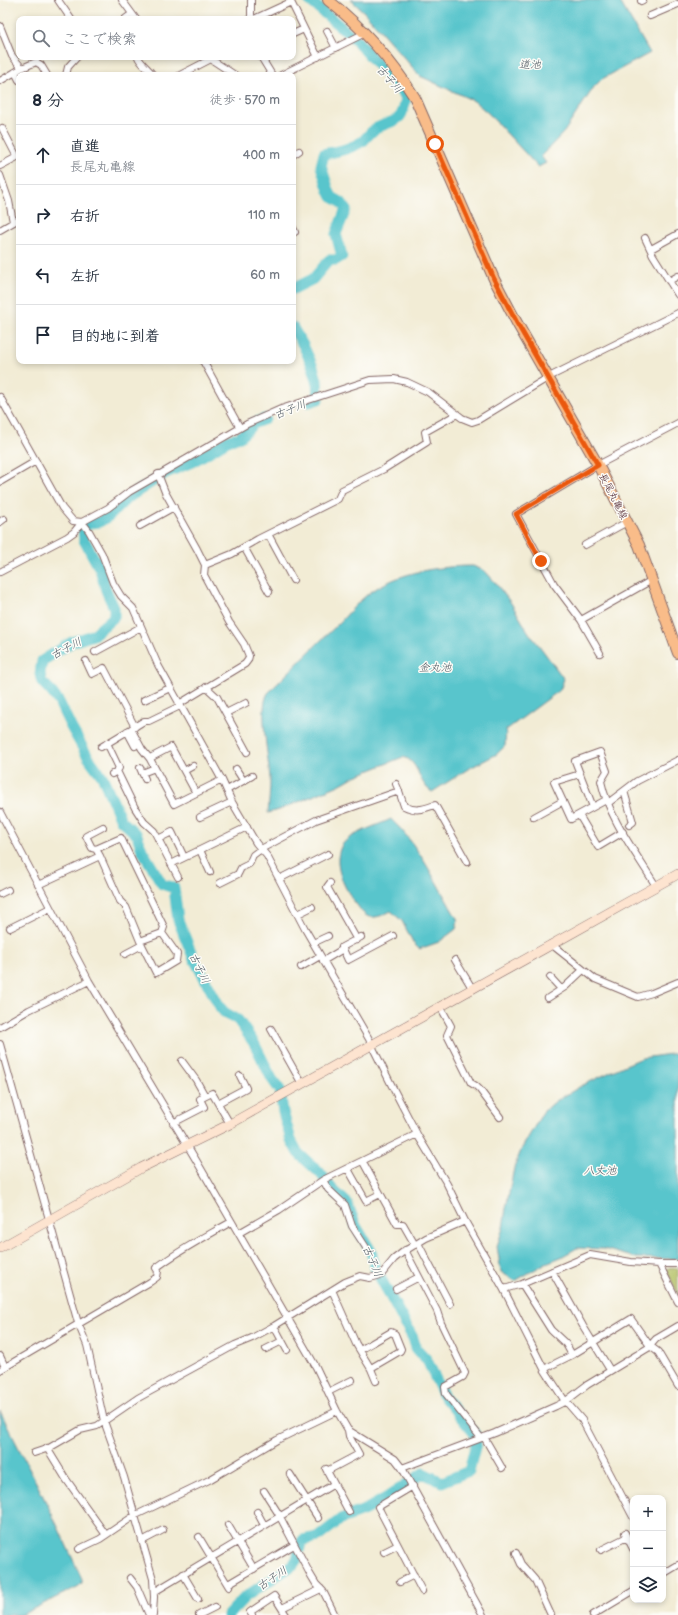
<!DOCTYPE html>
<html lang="ja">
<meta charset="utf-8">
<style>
:root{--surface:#fff;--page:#f6f6f7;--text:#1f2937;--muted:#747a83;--line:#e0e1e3}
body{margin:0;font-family:"Balsamiq Sans","Klee One",sans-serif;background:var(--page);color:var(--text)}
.controls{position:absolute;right:12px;bottom:12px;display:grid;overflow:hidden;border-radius:8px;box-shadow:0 2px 6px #0003}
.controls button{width:36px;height:36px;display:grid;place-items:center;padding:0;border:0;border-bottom:1px solid var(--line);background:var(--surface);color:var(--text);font:20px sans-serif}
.stop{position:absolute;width:12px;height:12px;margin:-9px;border:3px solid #ea580c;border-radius:50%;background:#fff}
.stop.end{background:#ea580c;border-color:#fff;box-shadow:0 1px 4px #0008}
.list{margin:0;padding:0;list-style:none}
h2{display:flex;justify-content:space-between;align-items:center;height:52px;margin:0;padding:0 16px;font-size:17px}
h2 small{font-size:13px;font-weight:400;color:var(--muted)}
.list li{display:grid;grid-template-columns:26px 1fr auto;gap:12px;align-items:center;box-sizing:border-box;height:60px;padding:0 16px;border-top:1px solid var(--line)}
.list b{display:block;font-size:15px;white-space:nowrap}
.list p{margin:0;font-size:13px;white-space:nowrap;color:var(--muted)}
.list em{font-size:13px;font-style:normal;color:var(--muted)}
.icon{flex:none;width:22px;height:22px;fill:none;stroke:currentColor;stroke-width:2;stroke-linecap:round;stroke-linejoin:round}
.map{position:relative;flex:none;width:678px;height:1615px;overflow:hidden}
.search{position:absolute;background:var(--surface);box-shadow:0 2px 6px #0003;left:16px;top:16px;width:280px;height:44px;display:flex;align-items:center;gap:10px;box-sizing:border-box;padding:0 14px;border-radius:8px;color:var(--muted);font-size:15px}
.panel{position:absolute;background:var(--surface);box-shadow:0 2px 6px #0003;left:16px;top:72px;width:280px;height:292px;border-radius:8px}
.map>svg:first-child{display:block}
.green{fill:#b2c063;stroke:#7e7047}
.water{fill:#58c5cc;stroke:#51727c}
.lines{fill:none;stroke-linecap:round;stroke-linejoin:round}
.river{stroke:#58c5cc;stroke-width:11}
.street-casing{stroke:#856766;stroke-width:8}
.secondary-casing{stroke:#856766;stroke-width:10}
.primary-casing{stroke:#856766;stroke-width:12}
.street{stroke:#fff;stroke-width:6}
.secondary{stroke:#fde4d0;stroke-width:9}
.primary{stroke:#f9bc89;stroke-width:10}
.route{stroke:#ea580c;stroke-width:5}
.labels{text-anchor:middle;stroke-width:3;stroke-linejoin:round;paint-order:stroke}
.street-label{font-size:10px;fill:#4a1f2b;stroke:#fdfcf7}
.water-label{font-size:11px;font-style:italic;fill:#4f5963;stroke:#fdfcf7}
</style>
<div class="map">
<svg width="678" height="1615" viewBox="0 0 678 1615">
<rect width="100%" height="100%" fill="#fdfcf7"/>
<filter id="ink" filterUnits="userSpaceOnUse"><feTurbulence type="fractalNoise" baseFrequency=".025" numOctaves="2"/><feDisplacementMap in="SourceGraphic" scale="8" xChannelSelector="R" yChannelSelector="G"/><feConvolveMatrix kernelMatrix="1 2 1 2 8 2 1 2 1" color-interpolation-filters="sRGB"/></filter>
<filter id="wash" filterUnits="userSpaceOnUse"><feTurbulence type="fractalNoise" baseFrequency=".012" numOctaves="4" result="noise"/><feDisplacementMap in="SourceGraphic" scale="16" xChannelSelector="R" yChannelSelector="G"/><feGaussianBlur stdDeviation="0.9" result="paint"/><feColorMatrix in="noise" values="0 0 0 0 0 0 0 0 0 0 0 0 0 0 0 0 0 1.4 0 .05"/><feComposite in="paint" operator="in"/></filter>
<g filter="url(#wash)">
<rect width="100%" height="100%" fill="#f2ecd5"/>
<path class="green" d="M678,1268v27l-12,-26z"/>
<path class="water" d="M351,0h268l31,53 -48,26 -8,8 -30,45 -23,24 5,7 -8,4 -50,-54 -14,-12 -54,-25 -56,-64z
M473,566l12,5 9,10 17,22 18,30 12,15 23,31 -4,11 -54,40 -1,16 -8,8 -29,15 -36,23c-15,-9 -12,-31 -29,-35l-50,20 -14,8 -60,25 -11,3c1,-11 2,-23 2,-34 -1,-20 -12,-70 -2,-86 22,-22 43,-44 66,-65 12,-11 21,-24 34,-34 29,-22 71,-28 105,-28z
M391,819c30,28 46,67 67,101l-2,9 -17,13 -20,7 -5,-5 -12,-23 -11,-10c-6,3 -13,7 -21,6 -6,-1 -10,-8 -13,-12 -12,-15 -26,-41 -15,-60 7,-11 37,-20 49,-26z
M678,1053v206l-42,-1 -32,-9 -27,-1 -16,9 -15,6 -31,18 -14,-9 -4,-26 6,-18 3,-20 8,-40 8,-20 21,-36 13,-11 25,-15 40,-19 21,-9z
M0,1411l51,101 31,67v4l-3,3 -58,29h-21z"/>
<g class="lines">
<path class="river" d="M293,289l20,-10 16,-19h7l6,-4 -6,-22 10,-25 -5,-7 -9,-5 -3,-6 -8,-25 3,-12c14,-3 27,-5 39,-13 4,-4 8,-10 14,-13 20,-10 25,-4 29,-31l-50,-57 -47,-40
M293,328l10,17 10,22 4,13 1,19 -9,3
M228,1615l17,-18 48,-32 4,-6 4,-16 2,-3 15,-3 23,-18 24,-9 21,-12 37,-25 19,9 27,-11 7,-28 -1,-9 -31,-37 -17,-37 -11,-12 -3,-10 -37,-68 -5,-19 -15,-25 -9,-23 -15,-14 -11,-15 -23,-21 -7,-13 -8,-28 -3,-22 -8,-11 -18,-36 -16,-23 -14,-8 -4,-5 -26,-48 -16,-39 -4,-32 -12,-4 -20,-34 -5,-15 -16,-15 -19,-44 -14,-19 -17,-30 -12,-25 -9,-12 -8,-8 -2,-8 2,-13 30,-19 21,-7 21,-18v-9l-8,-18 -6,-21 -16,-29 -1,-11 6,-6 10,-1 10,-6 17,-17 40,-26 26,-11 37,-22 11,-3 14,-14 11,-4"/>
</g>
</g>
<g filter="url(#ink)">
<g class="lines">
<g class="street-casing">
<path id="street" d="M58,0l13,19
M122,0l14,19
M251,0v19
M641,1l2,-1
M650,16l28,-12
M125,19l7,-5
M254,19l37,-17 27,55
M0,26l12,30 10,12 14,-6 5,3 6,10
M327,31l9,17
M293,34l11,-5
M138,57c3,7 10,11 15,18
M261,57l11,18
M209,58l26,17
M15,72l4,8
M66,75l2,-8 9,-10
M180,75l31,-16
M281,75l84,-42
M0,81l22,-13
M293,155l6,-4
M0,166l17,-9 -15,-29
M0,175l9,26 4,21
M293,228l2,4
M0,230l19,-11
M645,238l8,17 25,40
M651,249l27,-15
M669,281l9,-5
M203,361l37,67
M0,397l62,111 11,13 9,1 7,9 13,23 11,29 8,13 12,12 25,57 64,115 10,22 24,41 11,13 38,73 64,110 4,9 21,42 24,46 29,48 18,37 38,67 41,81 19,29 19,22 51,97
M158,474l7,18 32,57 8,16 -1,10 25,47 15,22 5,12 -1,4 -3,4 -66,40
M0,482l36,-21
M0,522l4,-3
M140,526l34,-19
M268,534l25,46
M585,545l42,-23
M244,547l25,45
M205,565l27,-11 26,-15 80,-40 4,-9 42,-21 43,-27 -2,-10 32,-18
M0,572l67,-35 7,-5 8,-10 26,-14 21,-16 118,-68 34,-15 89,-29 24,-1 13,3 21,10 34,26 10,4 6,-2 71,-43 129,-64
M581,620l71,-40
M95,652l46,-25
M600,653l-19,-33 -27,-36 -38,-70 82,-49 80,-42
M86,661l6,13 12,-6 31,59
M206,687l11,10 30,55
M144,700l26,-12
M180,706l-31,15h-5l-13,8 11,20 8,10 24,45 48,-24
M226,713l20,-10
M127,731l8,15
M107,743l12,25 -2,3 -5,3
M101,747l30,-18
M150,759l2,-2 19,-10 25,46
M140,768l5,11
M236,769l7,11
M117,771l18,37 9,14 10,9 24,46
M184,771l9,-5
M142,773l13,-5
M580,774l-26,8 17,37 35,-19
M396,784l3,7
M227,790l25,-14
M624,791l9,31 -4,3
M608,803l29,-22 41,-21
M593,807l-18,-46 25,-9 7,19 -6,10c8,38 35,72 55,105
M0,812l89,169 107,179 120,207 21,44 11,19 1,6 10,18 -32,17
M579,815l19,32 25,-15
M200,817l32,-15
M534,817l29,-16
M158,839l14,-7 12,25
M96,849l-4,-1 -6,-12 17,-9
M200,850l10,22
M171,864l76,-37
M279,879l49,-25
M220,883l18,-9 3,-6 8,-4 4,-9 8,-6 55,-29 83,-29 5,15c12,6 19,3 31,-1l32,57
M330,883l-3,4 30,53
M38,885l62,-29 -4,-7 25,-11 43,89 -2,6 -22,8 -14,-34 -6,-6 -20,-45
M0,894l8,-4
M298,914l14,-7
M10,928l40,-20
M361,937l-19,10 6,13 45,-24
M140,941l16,32 20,-12 1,-7 -15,-21
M313,943l15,-7
M551,944l44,35 43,18 14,-4 26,-11
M125,954l17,-9
M455,960l17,28
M323,961l20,-12
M301,967l19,-11
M550,977l11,12
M548,998l17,-11 18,-17
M440,1006l11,20 -4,9 24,48 5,3 4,4 20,27
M0,1027l29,-17 60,-29
M271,1029l31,55
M0,1044l78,279 9,22 17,76 20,56 29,102 1,18 -1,18
M182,1061l14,19 9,16
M218,1103l28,-15 -6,-12
M173,1123l31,-16 -4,-8 12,-6 18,31
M363,1162l34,62h6l12,21
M348,1169l18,32 14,-7
M323,1180l5,9 17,16 7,21 15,23
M239,1233l40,-23 44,-30 94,-46
M418,1243l32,61
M405,1250l32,61 4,12 24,50 -2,4 -18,10 1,7 35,44
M659,1264l19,38
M552,1271l31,55 27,44
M522,1284l29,46 15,14 6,11
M396,1289l23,-12
M504,1289l18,-5 68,-29 41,7 28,2h19
M332,1290l24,54 15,25 5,12
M274,1326l13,24
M266,1349l16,-8
M360,1350l31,-18 4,2 6,15 -1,2 -29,17
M0,1356l5,11
M544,1369l28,-14 59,-36 19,27 8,6 20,34
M0,1370l150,-88 7,-5 1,-6 -2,-3c23,-18 49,-31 75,-46
M328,1392l24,-12
M348,1430l47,29 7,9 81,147
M484,1437l18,31
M47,1448l19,31 40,56
M34,1453l15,-5 31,-18 17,-4 41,-28 97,-53 17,-7 22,-12 71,-44 15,-6 10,2 11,-3 13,-16 9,-7 23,-14 39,-17
M402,1468l93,-35 61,-27 10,-5 21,-16 61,-37 8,-9 22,-13
M326,1469l23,43
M290,1474l28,44
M413,1486l-35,21 44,84
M264,1491l14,22 32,61 6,10 7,7 12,24
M257,1512l7,13
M228,1525l26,44
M625,1533l8,16
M199,1537l30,50
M142,1541l21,-11
M79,1549l21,-10 34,-23 75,-36 68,-40 60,-29
M601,1550l26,-13
M384,1552l14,-7
M516,1553l5,11 14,16 16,35
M183,1574l15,25
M663,1574l15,-9
M130,1578l7,9 12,28
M400,1582l14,-7
M228,1584l66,-39
M154,1592l180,-108
M282,1608l39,-19
M199,1615l16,-8
M252,1615l-2,-3 24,-16 12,19
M593,1615l40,-24"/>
</g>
<g class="secondary-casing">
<path id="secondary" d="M0,1248l141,-80 89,-44 448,-250"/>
</g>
<g class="primary-casing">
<path id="primary" d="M328,0c34,27 64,61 87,98l79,181 23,44 81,142 41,80 39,108"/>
</g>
<use href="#street" class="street"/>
<use href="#secondary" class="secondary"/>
<use href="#primary" class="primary"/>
</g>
</g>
<g class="lines" filter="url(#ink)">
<path class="route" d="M435,144l59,135 23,44 81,142 -82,49 25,47"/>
</g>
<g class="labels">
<g class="street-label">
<text transform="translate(614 496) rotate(63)" y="4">長尾丸亀線</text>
</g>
<g class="water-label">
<text x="530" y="68">道池</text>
<text transform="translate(390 79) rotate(49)" y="4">古子川</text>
<text transform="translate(290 409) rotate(-21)" y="4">古子川</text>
<text transform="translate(66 648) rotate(-28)" y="4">古子川</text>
<text x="435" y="671">金丸池</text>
<text transform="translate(200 968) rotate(64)" y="4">古子川</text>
<text x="600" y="1174">八丈池</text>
<text transform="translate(373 1261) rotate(67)" y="4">古子川</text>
<text transform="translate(272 1578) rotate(-34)" y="4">古子川</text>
</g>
</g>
</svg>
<div class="controls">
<button>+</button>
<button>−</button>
<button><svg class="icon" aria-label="layers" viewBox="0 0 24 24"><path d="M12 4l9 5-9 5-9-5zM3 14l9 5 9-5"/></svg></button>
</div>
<div class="stop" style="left:435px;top:144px"></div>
<div class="stop end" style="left:541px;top:561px"></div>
<div class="search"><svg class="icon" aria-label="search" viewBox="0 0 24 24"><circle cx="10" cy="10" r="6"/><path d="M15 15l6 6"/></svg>ここで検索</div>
<section class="panel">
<h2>8 分<small>徒歩 · 570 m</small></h2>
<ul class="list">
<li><svg class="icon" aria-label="ahead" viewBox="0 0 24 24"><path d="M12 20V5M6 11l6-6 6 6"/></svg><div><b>直進</b><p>長尾丸亀線</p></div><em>400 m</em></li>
<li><svg class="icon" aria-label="right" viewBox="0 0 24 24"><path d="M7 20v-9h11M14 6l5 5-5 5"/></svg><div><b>右折</b></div><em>110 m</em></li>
<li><svg class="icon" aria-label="left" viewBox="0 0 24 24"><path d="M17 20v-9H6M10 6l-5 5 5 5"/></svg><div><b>左折</b></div><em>60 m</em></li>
<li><svg class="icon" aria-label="arrive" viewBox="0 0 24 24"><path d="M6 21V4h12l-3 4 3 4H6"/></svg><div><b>目的地に到着</b></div></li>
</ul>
</section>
</div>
